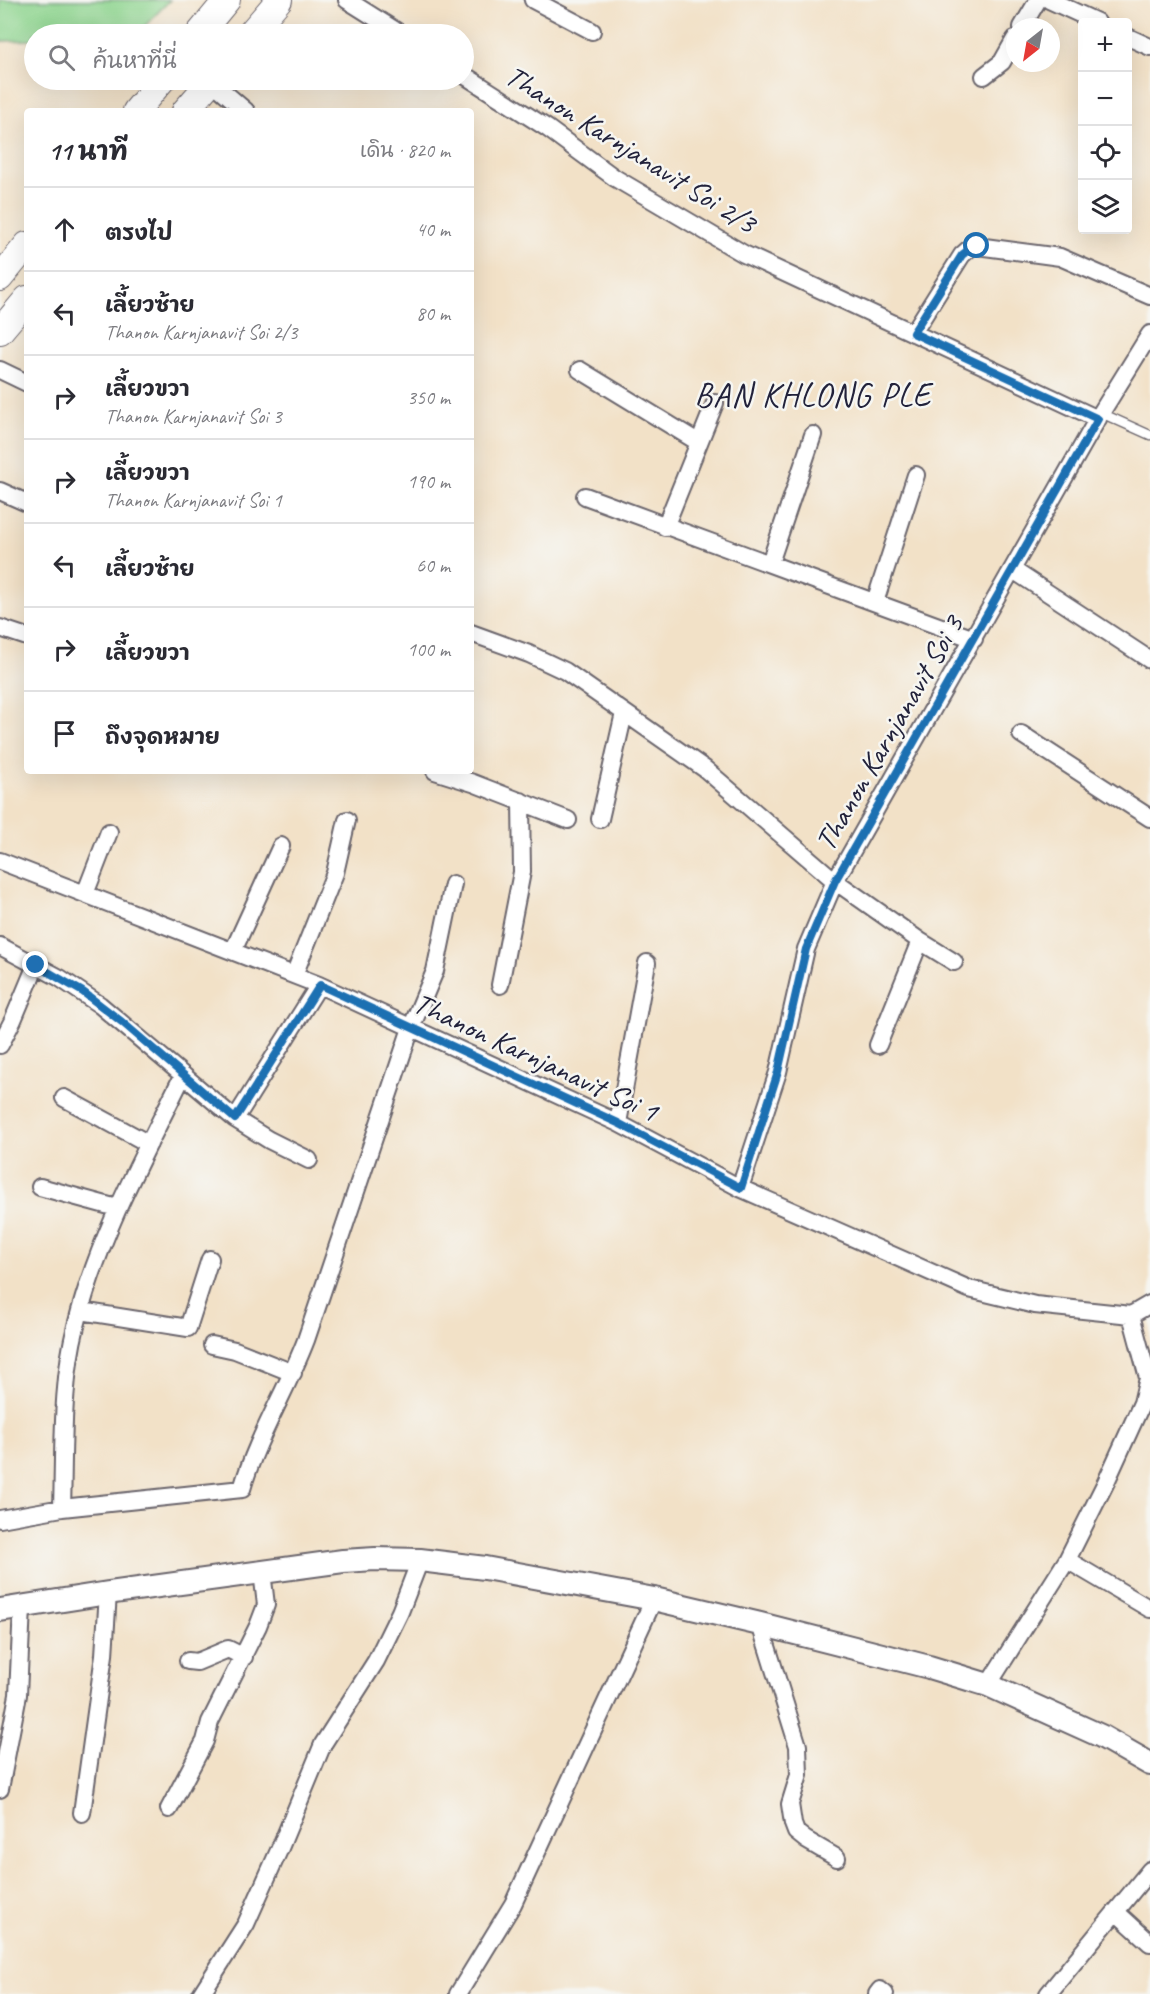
<!DOCTYPE html>
<html lang="th">
<meta charset="utf-8">
<style>
:root{--surface:#fff;--page:#f2f2f3;--text:#2b2b33;--muted:#7c7c81;--line:#e1e1e2}
body{margin:0;font-family:Caveat,"Playpen Sans Thai",sans-serif;background:var(--page);color:var(--text)}
.controls{position:absolute;right:18px;top:18px;display:grid;overflow:hidden;border-radius:6px;box-shadow:0 6px 24px #0002}
.controls button{width:54px;height:54px;display:grid;place-items:center;padding:0;border:0;border-bottom:2px solid var(--line);background:var(--surface);color:var(--text);font:30px sans-serif}
.compass{position:absolute;left:1006px;top:18px;width:54px;height:54px;border-radius:50%;background:var(--surface);box-shadow:0 6px 24px #0002;rotate:211deg}
.stop{position:absolute;width:18px;height:18px;margin:-14px;border:4px solid #1f6fb2;border-radius:50%;background:#fff}
.stop.end{background:#1f6fb2;border-color:#fff;box-shadow:0 2px 6px #0008}
.list{margin:0;padding:0;list-style:none}
h2{display:flex;justify-content:space-between;align-items:center;height:78px;margin:0;padding:0 24px;font-size:26px}
h2 small{font-size:20px;font-weight:400;color:var(--muted)}
.list li{display:grid;grid-template-columns:39px 1fr auto;gap:18px;align-items:center;box-sizing:border-box;height:84px;padding:0 24px;border-top:2px solid var(--line)}
.list b{display:block;font-size:22px;white-space:nowrap}
.list p{margin:0;font-size:20px;white-space:nowrap;color:var(--muted)}
.list em{font-size:20px;font-style:normal;color:var(--muted)}
.icon{flex:none;width:33px;height:33px;fill:none;stroke:currentColor;stroke-width:2;stroke-linecap:round;stroke-linejoin:round}
.map{position:relative;flex:none;width:1150px;height:1994px;overflow:hidden}
.search{position:absolute;background:var(--surface);box-shadow:0 6px 24px #0002;left:24px;top:24px;width:450px;height:66px;display:flex;align-items:center;gap:15px;box-sizing:border-box;padding:0 21px;border-radius:33px;color:var(--muted);font-size:22px}
.panel{position:absolute;background:var(--surface);box-shadow:0 6px 24px #0002;left:24px;top:108px;width:450px;height:666px;border-radius:6px}
.map>svg:first-child{display:block}
.green{fill:#8dd48e;stroke:#587b64;stroke-width:1.5}
.lines{fill:none;stroke-linecap:round;stroke-linejoin:round}
.lane-casing{stroke:#6b656c;stroke-width:11}
.street-casing{stroke:#6b656c;stroke-width:20}
.secondary-casing{stroke:#6b656c;stroke-width:26}
.primary-casing{stroke:#6b656c;stroke-width:28}
.lane{stroke:#fff;stroke-width:8}
.street{stroke:#fff;stroke-width:16}
.secondary{stroke:#fff;stroke-width:22}
.primary{stroke:#fff;stroke-width:26}
.route{stroke:#1f6fb2;stroke-width:8}
.labels{text-anchor:middle;stroke-width:5;stroke-linejoin:round;paint-order:stroke}
.street-label{font-size:30px;fill:#22223b;stroke:#f6f6f2}
.quarter-label{font-size:33px;letter-spacing:1.5px;fill:#22223b;stroke:#f6f6f2}
</style>
<div class="map">
<svg width="1150" height="1994" viewBox="0 0 1150 1994">
<rect width="100%" height="100%" fill="#f6f6f2"/>
<filter id="ink" filterUnits="userSpaceOnUse"><feTurbulence type="fractalNoise" baseFrequency=".0167" numOctaves="2"/><feDisplacementMap in="SourceGraphic" scale="12" xChannelSelector="R" yChannelSelector="G"/><feConvolveMatrix kernelMatrix="1 2 1 2 8 2 1 2 1" color-interpolation-filters="sRGB"/></filter>
<filter id="wash" filterUnits="userSpaceOnUse"><feTurbulence type="fractalNoise" baseFrequency=".008" numOctaves="4" result="noise"/><feDisplacementMap in="SourceGraphic" scale="24" xChannelSelector="R" yChannelSelector="G"/><feGaussianBlur stdDeviation="1.35" result="paint"/><feColorMatrix in="noise" values="0 0 0 0 0 0 0 0 0 0 0 0 0 0 0 0 0 1.4 0 .05"/><feComposite in="paint" operator="in"/></filter>
<g filter="url(#wash)">
<rect width="100%" height="100%" fill="#f2e1c7"/>
<path class="green" d="M0,0h170l-33,34h-103v6l-34,1z"/>
</g>
<g filter="url(#ink)">
<g class="lines">
<g class="lane-casing">
<path id="lane" d="M1101,413l49,22"/>
</g>
<g class="street-casing">
<path id="street" d="M347,0l54,34
M533,0l59,31
M1049,0l48,22
M1022,27l16,-27
M1128,37l22,10
M464,75l83,53 68,50 129,76 354,165
M984,76l18,-14 13,-23
M211,81l35,30
M913,333l49,-78 9,-8 6,-1 83,11 90,39
M0,370l27,13
M580,370l118,72
M0,491l27,12
M585,496l389,143
M665,527l50,-124
M770,563l43,-128
M1013,570l137,90
M875,602l41,-127
M0,628l27,9
M471,633l58,21 36,17 140,98 130,112 85,60 34,21
M1021,734l129,84
M435,771l38,12 95,37
M600,819l24,-106
M0,861l319,124 299,138 122,65 229,101 66,16 96,10 19,-11
M85,894l24,-62
M0,946l60,32 40,27 135,114 84,-134
M233,951l48,-105
M294,975l41,-102 12,-53
M500,985l22,-113 -1,-71
M0,1045l13,-25 23,-55
M878,1045l42,-104
M64,1098l85,46
M235,1119l34,21 40,20
M618,1123l29,-160
M40,1187l77,21
M740,1188l38,-116 28,-123 29,-68 266,-468 49,-79
M81,1311l107,17 22,-69
M212,1345l23,5 58,23
M62,1508c2,-61 -1,-123 14,-182 22,-89 67,-169 107,-251
M0,1519l62,-11 180,-19c15,-52 45,-99 64,-149l105,-312 24,-57 18,-87
M1067,1560l83,49
M760,1624l38,122 1,29 -9,29 3,20 3,8 10,8 31,18
M188,1661l9,1 31,-13 16,8
M988,1685l79,-125 39,-78 36,-79 6,-25 -17,-63
M0,1789l18,-94 4,-88
M169,1809l36,-68 5,-19 48,-96 8,-21 -4,-33
M82,1813l22,-158 4,-62
M1116,1912l34,31
M201,1994l45,-70 34,-76 43,-104 53,-83 24,-49 20,-52
M458,1994l55,-90 141,-305
M877,1994l3,-4 5,4
M1048,1994l102,-124"/>
</g>
<g class="secondary-casing">
<path id="secondary" d="M0,1610l108,-17 235,-32 32,-2 45,1 65,8 169,31 106,25 169,43 59,18 113,51 49,28"/>
</g>
<g class="primary-casing">
<path id="primary" d="M199,34l28,-34
M250,34l29,-34
M136,111l26,-31
M185,111l27,-31
M0,278l27,-33
M0,331l27,-32"/>
</g>
<use href="#lane" class="lane"/>
<use href="#street" class="street"/>
<use href="#secondary" class="secondary"/>
<use href="#primary" class="primary"/>
</g>
</g>
<g class="lines" filter="url(#ink)">
<path class="route" d="M36,965l47,27 39,30 113,97 85,-134 298,138 123,65 37,-116 28,-123 29,-68 263,-462 -185,-86 49,-78 9,-7 6,-2"/>
</g>
<g class="labels">
<g class="street-label">
<text transform="translate(631 149) rotate(32)" y="10">Thanon Karnjanavit Soi 2/3</text>
<text transform="translate(889 733) rotate(-60)" y="10">Thanon Karnjanavit Soi 3</text>
<text transform="translate(536 1057) rotate(25)" y="10">Thanon Karnjanavit Soi 1</text>
</g>
<g class="quarter-label">
<text x="813" y="406">BAN KHLONG PLE</text>
</g>
</g>
</svg>
<div class="controls">
<button>+</button>
<button>−</button>
<button><svg class="icon" aria-label="locate" viewBox="0 0 24 24"><circle cx="12" cy="12" r="6"/><path d="M12 2v4M12 18v4M2 12h4M18 12h4"/></svg></button>
<button><svg class="icon" aria-label="layers" viewBox="0 0 24 24"><path d="M12 4l9 5-9 5-9-5zM3 14l9 5 9-5"/></svg></button>
</div>
<svg class="compass" viewBox="-18 -18 36 36"><path d="M0-13l5 13h-10z" fill="#e53935"/><path d="M0 13l5-13h-10z" fill="#7c7c81"/></svg>
<div class="stop" style="left:977px;top:246px"></div>
<div class="stop end" style="left:36px;top:965px"></div>
<div class="search"><svg class="icon" aria-label="search" viewBox="0 0 24 24"><circle cx="10" cy="10" r="6"/><path d="M15 15l6 6"/></svg>ค้นหาที่นี่</div>
<section class="panel">
<h2>11 นาที<small>เดิน · 820 m</small></h2>
<ul class="list">
<li><svg class="icon" aria-label="ahead" viewBox="0 0 24 24"><path d="M12 20V5M6 11l6-6 6 6"/></svg><div><b>ตรงไป</b></div><em>40 m</em></li>
<li><svg class="icon" aria-label="left" viewBox="0 0 24 24"><path d="M17 20v-9H6M10 6l-5 5 5 5"/></svg><div><b>เลี้ยวซ้าย</b><p>Thanon Karnjanavit Soi 2/3</p></div><em>80 m</em></li>
<li><svg class="icon" aria-label="right" viewBox="0 0 24 24"><path d="M7 20v-9h11M14 6l5 5-5 5"/></svg><div><b>เลี้ยวขวา</b><p>Thanon Karnjanavit Soi 3</p></div><em>350 m</em></li>
<li><svg class="icon" aria-label="right" viewBox="0 0 24 24"><path d="M7 20v-9h11M14 6l5 5-5 5"/></svg><div><b>เลี้ยวขวา</b><p>Thanon Karnjanavit Soi 1</p></div><em>190 m</em></li>
<li><svg class="icon" aria-label="left" viewBox="0 0 24 24"><path d="M17 20v-9H6M10 6l-5 5 5 5"/></svg><div><b>เลี้ยวซ้าย</b></div><em>60 m</em></li>
<li><svg class="icon" aria-label="right" viewBox="0 0 24 24"><path d="M7 20v-9h11M14 6l5 5-5 5"/></svg><div><b>เลี้ยวขวา</b></div><em>100 m</em></li>
<li><svg class="icon" aria-label="arrive" viewBox="0 0 24 24"><path d="M6 21V4h12l-3 4 3 4H6"/></svg><div><b>ถึงจุดหมาย</b></div></li>
</ul>
</section>
</div>
